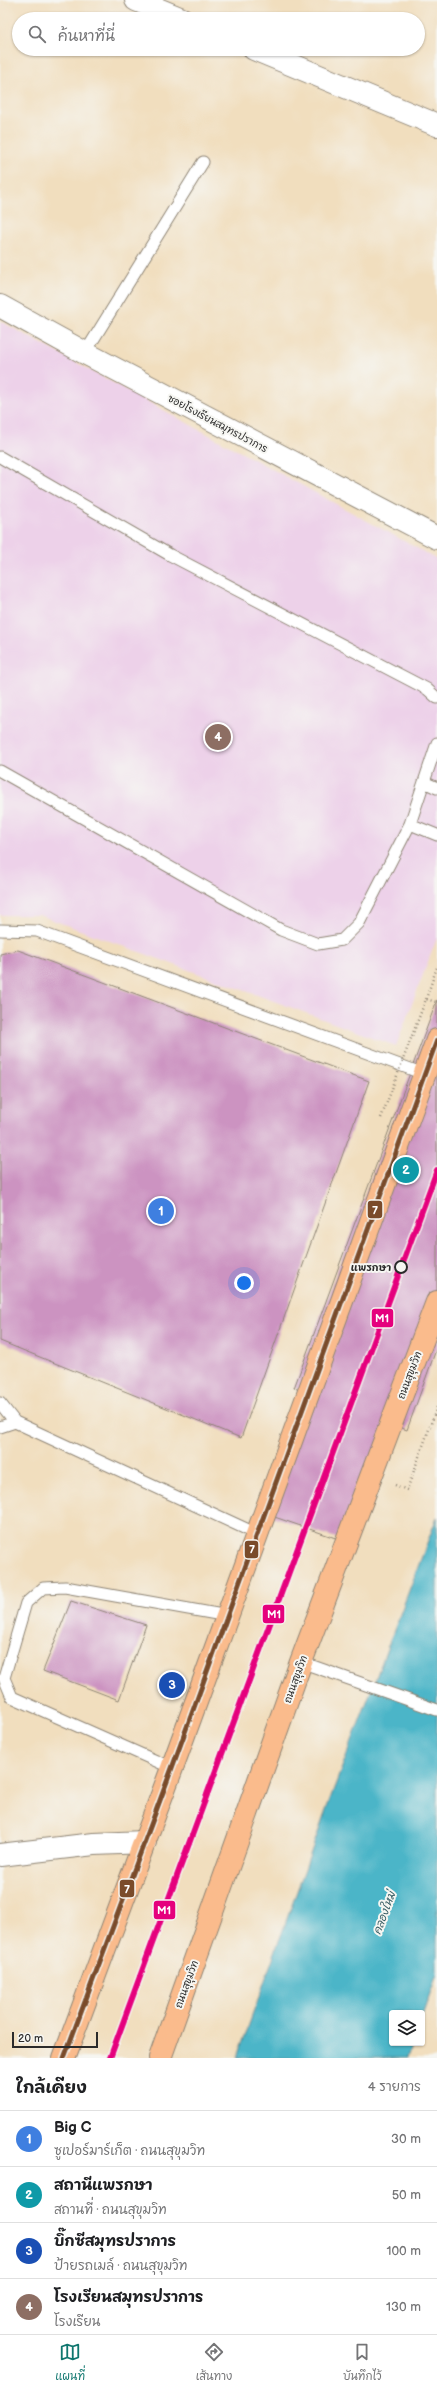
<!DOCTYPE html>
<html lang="th">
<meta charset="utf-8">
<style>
:root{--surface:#fff;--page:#f6f6f6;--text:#202124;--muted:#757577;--line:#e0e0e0;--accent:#0f766e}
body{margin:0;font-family:"Balsamiq Sans","Playpen Sans Thai",sans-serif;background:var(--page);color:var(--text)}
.controls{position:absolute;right:12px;bottom:12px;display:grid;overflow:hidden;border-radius:4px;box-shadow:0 1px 3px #0004}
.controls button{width:36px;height:36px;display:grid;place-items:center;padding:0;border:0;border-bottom:1px solid var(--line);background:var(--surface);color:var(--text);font:20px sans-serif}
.scale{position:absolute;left:12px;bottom:10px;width:86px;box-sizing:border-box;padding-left:4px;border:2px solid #2b2b2b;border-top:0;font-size:11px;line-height:14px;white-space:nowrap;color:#2b2b2b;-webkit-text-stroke:3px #f6f6f2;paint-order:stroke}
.you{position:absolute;left:244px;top:1283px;width:14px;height:14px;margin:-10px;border:3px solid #fff;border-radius:50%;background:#1a73e8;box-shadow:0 0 0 6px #1a73e833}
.badge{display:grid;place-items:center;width:26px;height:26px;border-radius:50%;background:var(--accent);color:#fff;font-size:13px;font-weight:700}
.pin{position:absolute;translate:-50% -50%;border:2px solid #fff;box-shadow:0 1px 4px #0006}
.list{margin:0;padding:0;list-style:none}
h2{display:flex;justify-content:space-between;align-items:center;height:52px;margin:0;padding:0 16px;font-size:17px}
h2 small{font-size:13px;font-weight:400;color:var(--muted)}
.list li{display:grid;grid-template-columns:26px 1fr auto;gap:12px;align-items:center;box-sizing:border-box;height:56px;padding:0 16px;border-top:1px solid var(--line)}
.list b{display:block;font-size:15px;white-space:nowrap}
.list p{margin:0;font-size:13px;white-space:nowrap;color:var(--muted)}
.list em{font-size:13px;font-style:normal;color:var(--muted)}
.icon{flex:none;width:22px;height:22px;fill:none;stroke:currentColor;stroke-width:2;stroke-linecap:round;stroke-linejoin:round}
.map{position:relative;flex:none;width:437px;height:2058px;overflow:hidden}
.search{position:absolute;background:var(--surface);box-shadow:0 1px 3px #0004;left:12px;right:12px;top:12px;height:44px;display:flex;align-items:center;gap:10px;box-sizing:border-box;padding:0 14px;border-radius:22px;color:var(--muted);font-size:15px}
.sheet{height:276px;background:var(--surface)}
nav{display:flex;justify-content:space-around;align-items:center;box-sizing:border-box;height:56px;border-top:1px solid var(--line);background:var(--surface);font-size:11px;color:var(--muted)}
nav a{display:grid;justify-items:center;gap:2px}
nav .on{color:var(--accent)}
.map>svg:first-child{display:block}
.built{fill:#edd1e9}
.water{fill:#4bb5c8;stroke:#3b707a}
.building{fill:#cc93c1}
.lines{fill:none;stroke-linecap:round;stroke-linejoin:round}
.service-casing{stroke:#8e8474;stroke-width:13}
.minor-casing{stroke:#8e8474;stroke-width:24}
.trunk-casing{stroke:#8e8474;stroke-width:24}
.path{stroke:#8e8474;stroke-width:2.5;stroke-dasharray:1 3;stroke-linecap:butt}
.service{stroke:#fff;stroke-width:11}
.minor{stroke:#fff;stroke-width:22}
.trunk{stroke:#fabb8c;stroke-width:22}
.path-bridge{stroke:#8e8474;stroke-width:2.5;stroke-dasharray:1 3;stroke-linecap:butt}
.bus-1-casing{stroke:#f6f6f2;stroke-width:8}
.bus-1{stroke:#7a4b2a;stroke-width:5}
.metro-1-casing{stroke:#f6f6f2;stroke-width:9}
.metro-1{stroke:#e5007d;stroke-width:6}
.stop-dot{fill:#f6f6f2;stroke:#2b2b2b;stroke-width:2}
.labels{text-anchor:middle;stroke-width:4;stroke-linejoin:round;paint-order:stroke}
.street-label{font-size:10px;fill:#2b2b2b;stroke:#f6f6f2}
.stop-label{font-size:10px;font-weight:bold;fill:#2b2b2b;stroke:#f6f6f2;text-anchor:end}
.water-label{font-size:11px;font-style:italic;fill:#365b62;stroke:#f6f6f2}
.line-badge{stroke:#f6f6f2;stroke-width:1.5}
.badge-label{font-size:11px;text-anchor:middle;font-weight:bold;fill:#fff}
</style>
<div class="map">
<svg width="437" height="2058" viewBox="0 0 437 2058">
<rect width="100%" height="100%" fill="#f6f6f2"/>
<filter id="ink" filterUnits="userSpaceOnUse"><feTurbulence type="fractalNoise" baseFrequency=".025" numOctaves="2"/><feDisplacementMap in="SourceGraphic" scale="8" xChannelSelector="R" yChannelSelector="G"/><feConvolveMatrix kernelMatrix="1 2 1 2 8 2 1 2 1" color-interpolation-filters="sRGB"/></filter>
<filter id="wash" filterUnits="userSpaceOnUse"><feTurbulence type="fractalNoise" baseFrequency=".012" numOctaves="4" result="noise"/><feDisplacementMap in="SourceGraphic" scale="16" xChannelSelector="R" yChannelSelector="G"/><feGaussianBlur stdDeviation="0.9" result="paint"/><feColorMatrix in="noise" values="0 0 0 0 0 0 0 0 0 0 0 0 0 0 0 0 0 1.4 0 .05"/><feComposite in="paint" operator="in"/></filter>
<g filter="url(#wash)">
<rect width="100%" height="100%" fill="#f1debe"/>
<path class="built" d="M0,321l437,238v379l-41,108 -357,-131h-39z"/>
<path class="water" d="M437,1517v457l-15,42v-3h-30v30h20l-5,15h-170l96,-267z"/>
<g id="blocks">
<path class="building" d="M18,950l351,131 -128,357 -241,-97v-387z
M437,1000v347l-30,83 -11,-4 -43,118 -93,-32 46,-120 -12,-4z
M71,1601l75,24 -27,75 -76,-29z"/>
</g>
</g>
<g filter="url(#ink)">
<use href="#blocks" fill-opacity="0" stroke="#8e8474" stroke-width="1"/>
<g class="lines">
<g class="service-casing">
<path id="service" d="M85,353l118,-191
M0,457l170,98 257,134 10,9
M0,771l281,159 37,14 24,-4 17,-17 51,-99 27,-81
M424,782l13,6
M410,824l27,11
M0,930l37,1 387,143
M0,1403l15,19 242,112
M0,1427l15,-5
M301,1662l136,48
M172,1768l-160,-71 -8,-19 22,-75 17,-15 22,-1 163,29"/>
</g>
<g class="minor-casing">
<path id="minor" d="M136,0l46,19
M254,49l183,76
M0,306l85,47 352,185
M0,1855l94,-11 51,-2"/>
</g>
<g class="trunk-casing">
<path id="trunk" d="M64,2058l108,-290 265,-728
M160,2058l141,-396 136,-360"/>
</g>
<path class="path" d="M426,999l11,-32
M395,1485l12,5 30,-83"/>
<use href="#service" class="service"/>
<use href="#minor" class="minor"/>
<use href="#trunk" class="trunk"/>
<path class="path-bridge" d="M381,1118l45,-119 10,3"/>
<g class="bus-1-casing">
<path id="bus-1" d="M64,2058l108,-290 265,-728"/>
</g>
<use href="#bus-1" class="bus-1"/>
<g class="metro-1-casing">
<path id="metro-1" d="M110,2058l327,-888"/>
</g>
<use href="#metro-1" class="metro-1"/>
</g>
</g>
<circle class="stop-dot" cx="401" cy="1267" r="6"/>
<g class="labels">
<g class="street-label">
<text transform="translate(218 423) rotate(28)" y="4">ซอยโรงเรียนสมุทรปราการ</text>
<text transform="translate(409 1375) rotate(-69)" y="4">ถนนสุขุมวิท</text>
<text transform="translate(295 1679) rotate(-70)" y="4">ถนนสุขุมวิท</text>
<text transform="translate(186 1984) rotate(-70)" y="4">ถนนสุขุมวิท</text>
</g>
<g class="stop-label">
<text x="391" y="1271">แพรกษา</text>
</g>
<g class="water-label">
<text transform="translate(384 1913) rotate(-70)" y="4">คลองใหม่</text>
</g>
</g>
<g class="line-badge">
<rect x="367" y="1200" width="16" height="19" rx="4" fill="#7a4b2a"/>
<rect x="371" y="1308" width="23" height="20" rx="4" fill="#e5007d"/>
<rect x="244" y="1540" width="15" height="19" rx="4" fill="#7a4b2a"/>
<rect x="262" y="1604" width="23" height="20" rx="4" fill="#e5007d"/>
<rect x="119" y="1879" width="16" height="19" rx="4" fill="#7a4b2a"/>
<rect x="153" y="1900" width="23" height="20" rx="4" fill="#e5007d"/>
</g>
<g class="badge-label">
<text x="375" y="1214">7</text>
<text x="382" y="1322">M1</text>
<text x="252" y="1553">7</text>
<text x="274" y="1618">M1</text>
<text x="127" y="1893">7</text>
<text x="164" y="1914">M1</text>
</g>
</svg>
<div class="controls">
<button><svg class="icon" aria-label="layers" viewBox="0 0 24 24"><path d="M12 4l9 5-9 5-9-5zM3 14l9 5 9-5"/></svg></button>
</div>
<div class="scale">20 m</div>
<div class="you"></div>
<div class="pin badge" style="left:161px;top:1211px;background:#3f7fe0">1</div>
<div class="pin badge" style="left:406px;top:1170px;background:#0f9aa8">2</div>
<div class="pin badge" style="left:172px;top:1685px;background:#1a4fb4">3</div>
<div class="pin badge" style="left:218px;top:737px;background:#8d6e63">4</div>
<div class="search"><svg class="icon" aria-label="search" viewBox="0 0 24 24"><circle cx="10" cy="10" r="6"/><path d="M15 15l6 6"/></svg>ค้นหาที่นี่</div>
</div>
<section class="sheet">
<h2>ใกล้เคียง<small>4 รายการ</small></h2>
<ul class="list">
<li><span class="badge" style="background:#3f7fe0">1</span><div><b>Big C</b><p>ซูเปอร์มาร์เก็ต · ถนนสุขุมวิท</p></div><em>30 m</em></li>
<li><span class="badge" style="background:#0f9aa8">2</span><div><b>สถานีแพรกษา</b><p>สถานที่ · ถนนสุขุมวิท</p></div><em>50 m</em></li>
<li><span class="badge" style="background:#1a4fb4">3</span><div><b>บิ๊กซีสมุทรปราการ</b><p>ป้ายรถเมล์ · ถนนสุขุมวิท</p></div><em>100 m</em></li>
<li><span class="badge" style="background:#8d6e63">4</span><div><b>โรงเรียนสมุทรปราการ</b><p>โรงเรียน</p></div><em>130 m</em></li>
</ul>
</section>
<nav>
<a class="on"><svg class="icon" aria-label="map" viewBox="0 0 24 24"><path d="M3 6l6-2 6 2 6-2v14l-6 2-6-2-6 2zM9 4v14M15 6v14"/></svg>แผนที่</a>
<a><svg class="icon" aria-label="directions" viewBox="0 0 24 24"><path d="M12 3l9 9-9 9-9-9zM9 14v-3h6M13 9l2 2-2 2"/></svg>เส้นทาง</a>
<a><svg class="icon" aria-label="saved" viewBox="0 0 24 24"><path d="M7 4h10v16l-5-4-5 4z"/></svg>บันทึกไว้</a>
</nav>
